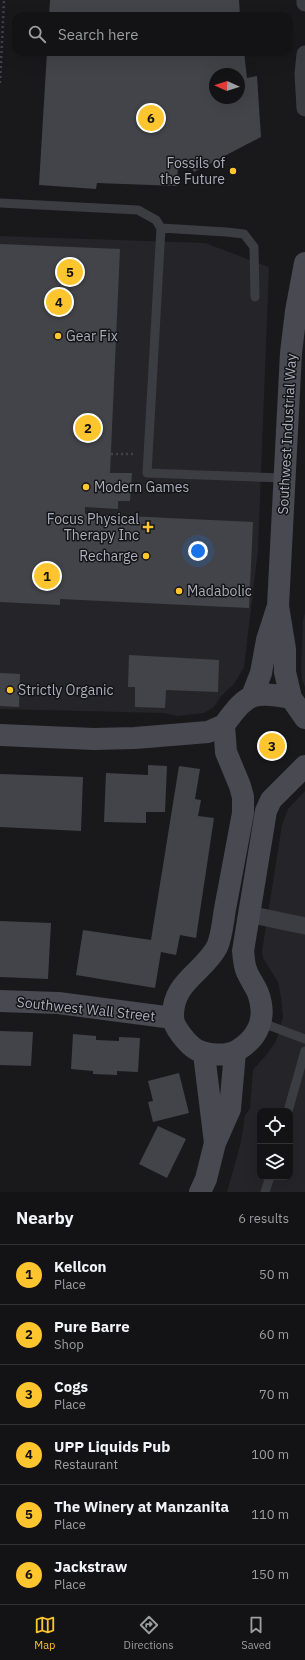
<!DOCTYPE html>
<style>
:root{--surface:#131315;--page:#1c1c1e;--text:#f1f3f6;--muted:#9d9ea0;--line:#323234;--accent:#ffc52e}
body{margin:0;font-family:"IBM Plex Sans",sans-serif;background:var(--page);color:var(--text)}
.controls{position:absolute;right:12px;bottom:12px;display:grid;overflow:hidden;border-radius:8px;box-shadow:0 4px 16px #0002}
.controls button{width:36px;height:36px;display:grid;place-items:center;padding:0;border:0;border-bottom:1px solid var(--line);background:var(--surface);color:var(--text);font:20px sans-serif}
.compass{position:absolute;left:209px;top:68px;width:36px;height:36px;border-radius:50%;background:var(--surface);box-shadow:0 4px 16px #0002;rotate:273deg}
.you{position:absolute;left:198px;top:551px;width:14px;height:14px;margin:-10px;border:3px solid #fff;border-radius:50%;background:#1a73e8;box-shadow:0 0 0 6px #1a73e833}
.badge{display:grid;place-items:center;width:26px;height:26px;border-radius:50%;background:var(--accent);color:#111;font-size:13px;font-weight:700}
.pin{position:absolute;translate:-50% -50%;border:2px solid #fff;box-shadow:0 1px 4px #0006}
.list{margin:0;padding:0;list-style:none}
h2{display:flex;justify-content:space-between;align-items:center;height:52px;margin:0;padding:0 16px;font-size:17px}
h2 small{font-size:13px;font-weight:400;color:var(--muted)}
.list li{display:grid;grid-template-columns:26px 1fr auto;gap:12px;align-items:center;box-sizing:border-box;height:60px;padding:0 16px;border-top:1px solid var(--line)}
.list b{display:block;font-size:15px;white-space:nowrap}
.list p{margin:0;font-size:13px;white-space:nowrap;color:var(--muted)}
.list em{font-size:13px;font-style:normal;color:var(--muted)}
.icon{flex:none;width:22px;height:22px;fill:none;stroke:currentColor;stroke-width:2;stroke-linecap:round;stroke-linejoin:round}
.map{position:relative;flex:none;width:305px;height:1192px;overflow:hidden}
.search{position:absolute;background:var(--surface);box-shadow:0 4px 16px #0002;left:12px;right:12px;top:12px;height:44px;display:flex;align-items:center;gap:10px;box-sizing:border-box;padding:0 14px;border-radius:12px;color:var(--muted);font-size:15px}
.sheet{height:412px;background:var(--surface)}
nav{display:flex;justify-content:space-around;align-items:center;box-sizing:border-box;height:56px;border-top:1px solid var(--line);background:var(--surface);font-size:11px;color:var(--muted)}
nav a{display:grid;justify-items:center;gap:2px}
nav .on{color:var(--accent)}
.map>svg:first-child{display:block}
.built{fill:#252529;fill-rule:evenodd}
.building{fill:#434449;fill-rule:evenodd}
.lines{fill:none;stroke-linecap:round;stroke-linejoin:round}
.path{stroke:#404248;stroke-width:2.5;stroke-dasharray:2 3;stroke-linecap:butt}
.lane{stroke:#3c3c43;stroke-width:9}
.street{stroke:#3c3c43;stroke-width:17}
.secondary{stroke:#484951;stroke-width:22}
.poi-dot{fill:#ffc52e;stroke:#141417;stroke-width:1.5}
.labels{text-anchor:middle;stroke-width:3;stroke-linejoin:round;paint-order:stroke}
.poi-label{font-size:14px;fill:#abafbc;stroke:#141417;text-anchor:start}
.street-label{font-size:14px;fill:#abafbc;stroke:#141417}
</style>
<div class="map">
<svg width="305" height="1192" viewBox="0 0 305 1192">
<rect width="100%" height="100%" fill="#19191c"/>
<path class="built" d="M0,236l205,7 64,24 -11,283 -14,117 -10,17 -13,12 -7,11 -10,6 -26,3 -15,-3 -163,-4z
M305,613v74l-3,-7 -1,-11 2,-49z
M305,791v401h-78l14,-50 4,-27 5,-6 3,-39 14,-16 9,-13 7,-23 -2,-21 -3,-15 -15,-24 -1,-7 20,-126 6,-16zM260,1111h30v66h-30z"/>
<path class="building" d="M50,0h189l1,16h-191z
M47,52h197l3,26 10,-2 4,61 -67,35 -4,-7 -12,-1 -1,22 -80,-3 -1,6 -57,-4zM215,74h24v24h-24z
M0,244l120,5 -10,224h22l-2,28h-12v8l-33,-2v7l168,8 -4,86 -189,-9v6l-60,-3z
M129,655l90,5 -1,32 -52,-2 -1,18 -30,-1v-20h-7z
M0,673l20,1 -1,33 -19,-1z
M148,765l19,1 -2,46h-19v11l-42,-1 2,-49 42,2z
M179,766l21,3 -5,30 6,1 -3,16 16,2 -18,120 -16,-3 -4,20 -15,-3 -6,36 -79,-13 7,-45 68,10z
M0,774l83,3 -2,54 -81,-4z
M0,921l51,2 -3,56 -48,-2z
M0,1031l33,1 -2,34 -31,-1z
M73,1034l23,2v4l23,1v-4l21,1 -2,34 -21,-1v4l-24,-1v-3l-22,-2z
M179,1073l10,40 -36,9 -5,-20 5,-1 -5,-20z
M158,1126l28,13 -19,39 -28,-14z"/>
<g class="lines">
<path class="path" d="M0,83l4,-83
M111,454h24"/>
<path class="lane" d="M0,203l138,7 18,10 5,8
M255,297l-1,-50 -10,-13 -18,-2 -65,-4 -14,245 137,5
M260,1022l45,17
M288,1111l17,-60
M265,1192l5,-15"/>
<path class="street" d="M305,0v3
M305,54l-2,20 2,34
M248,914l57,12"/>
<path class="secondary" d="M305,263l-9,48 -5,42 -13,253 7,43v23l6,26 14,20
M252,696l9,-23 6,-33 10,-31
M291,698c-39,-8 -44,-4 -67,27l2,27 14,34 3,11v16c-6,32 -12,64 -18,96 -2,11 -3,27 -8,38 -14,26 -45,35 -44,70 0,10 15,28 24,33 11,5 30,7 41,0 21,-13 29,-33 20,-57 -3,-7 -8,-14 -11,-21 -3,-6 -3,-14 -4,-21l23,-140 5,-11 34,-34
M0,735l94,4 41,-1 73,-6 16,-7
M0,1001l58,2 115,15
M204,1054l11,89
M200,1192l6,-13 9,-36 15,-34 5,-57"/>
</g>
<g class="poi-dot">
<circle cx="233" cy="171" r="4"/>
<circle cx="58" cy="336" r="4"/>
<circle cx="86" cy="487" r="4"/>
<path d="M146 521h4v4h4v4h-4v4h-4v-4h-4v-4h4z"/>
<circle cx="146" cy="556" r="4"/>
<circle cx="179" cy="591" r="4"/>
<circle cx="10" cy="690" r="4"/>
</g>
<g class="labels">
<g class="poi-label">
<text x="225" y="168" text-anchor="end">Fossils of<tspan x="225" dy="16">the Future</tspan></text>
<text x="66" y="341">Gear Fix</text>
<text x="94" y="492">Modern Games</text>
<text x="139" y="524" text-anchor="end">Focus Physical<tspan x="139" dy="16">Therapy Inc</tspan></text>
<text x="138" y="561" text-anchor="end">Recharge</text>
<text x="187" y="596">Madabolic</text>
<text x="18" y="695">Strictly Organic</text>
</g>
<g class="street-label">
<text transform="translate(287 434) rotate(-87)" y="5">Southwest Industrial Way</text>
<text transform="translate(86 1009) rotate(6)" y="5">Southwest Wall Street</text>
</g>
</g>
</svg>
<div class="controls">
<button><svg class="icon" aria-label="locate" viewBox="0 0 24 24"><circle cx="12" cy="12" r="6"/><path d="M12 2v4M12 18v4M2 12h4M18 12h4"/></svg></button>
<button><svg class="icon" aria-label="layers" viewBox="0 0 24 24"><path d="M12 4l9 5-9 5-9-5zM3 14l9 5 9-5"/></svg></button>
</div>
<svg class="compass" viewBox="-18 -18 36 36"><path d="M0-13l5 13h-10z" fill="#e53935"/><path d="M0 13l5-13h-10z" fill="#9d9ea0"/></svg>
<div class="you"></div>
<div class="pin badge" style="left:47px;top:576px">1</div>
<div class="pin badge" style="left:88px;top:428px">2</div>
<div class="pin badge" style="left:272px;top:746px">3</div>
<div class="pin badge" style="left:59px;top:302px">4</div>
<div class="pin badge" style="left:70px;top:272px">5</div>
<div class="pin badge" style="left:151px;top:118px">6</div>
<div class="search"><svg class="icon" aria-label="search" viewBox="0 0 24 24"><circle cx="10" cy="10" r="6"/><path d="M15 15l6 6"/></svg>Search here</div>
</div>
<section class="sheet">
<h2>Nearby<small>6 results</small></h2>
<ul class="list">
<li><span class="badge">1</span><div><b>Kellcon</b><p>Place</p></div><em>50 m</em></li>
<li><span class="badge">2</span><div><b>Pure Barre</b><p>Shop</p></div><em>60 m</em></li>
<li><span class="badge">3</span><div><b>Cogs</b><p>Place</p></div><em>70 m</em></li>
<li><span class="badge">4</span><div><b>UPP Liquids Pub</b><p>Restaurant</p></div><em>100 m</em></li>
<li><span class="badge">5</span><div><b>The Winery at Manzanita</b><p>Place</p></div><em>110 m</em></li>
<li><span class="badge">6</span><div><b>Jackstraw</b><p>Place</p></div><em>150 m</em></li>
</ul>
</section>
<nav>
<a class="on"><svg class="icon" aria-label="map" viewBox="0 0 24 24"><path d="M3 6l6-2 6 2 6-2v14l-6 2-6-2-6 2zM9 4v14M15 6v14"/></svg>Map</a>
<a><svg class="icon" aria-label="directions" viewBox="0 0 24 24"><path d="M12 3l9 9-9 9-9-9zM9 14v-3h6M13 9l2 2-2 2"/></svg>Directions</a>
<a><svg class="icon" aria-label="saved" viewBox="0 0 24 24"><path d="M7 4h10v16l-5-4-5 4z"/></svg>Saved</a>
</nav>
